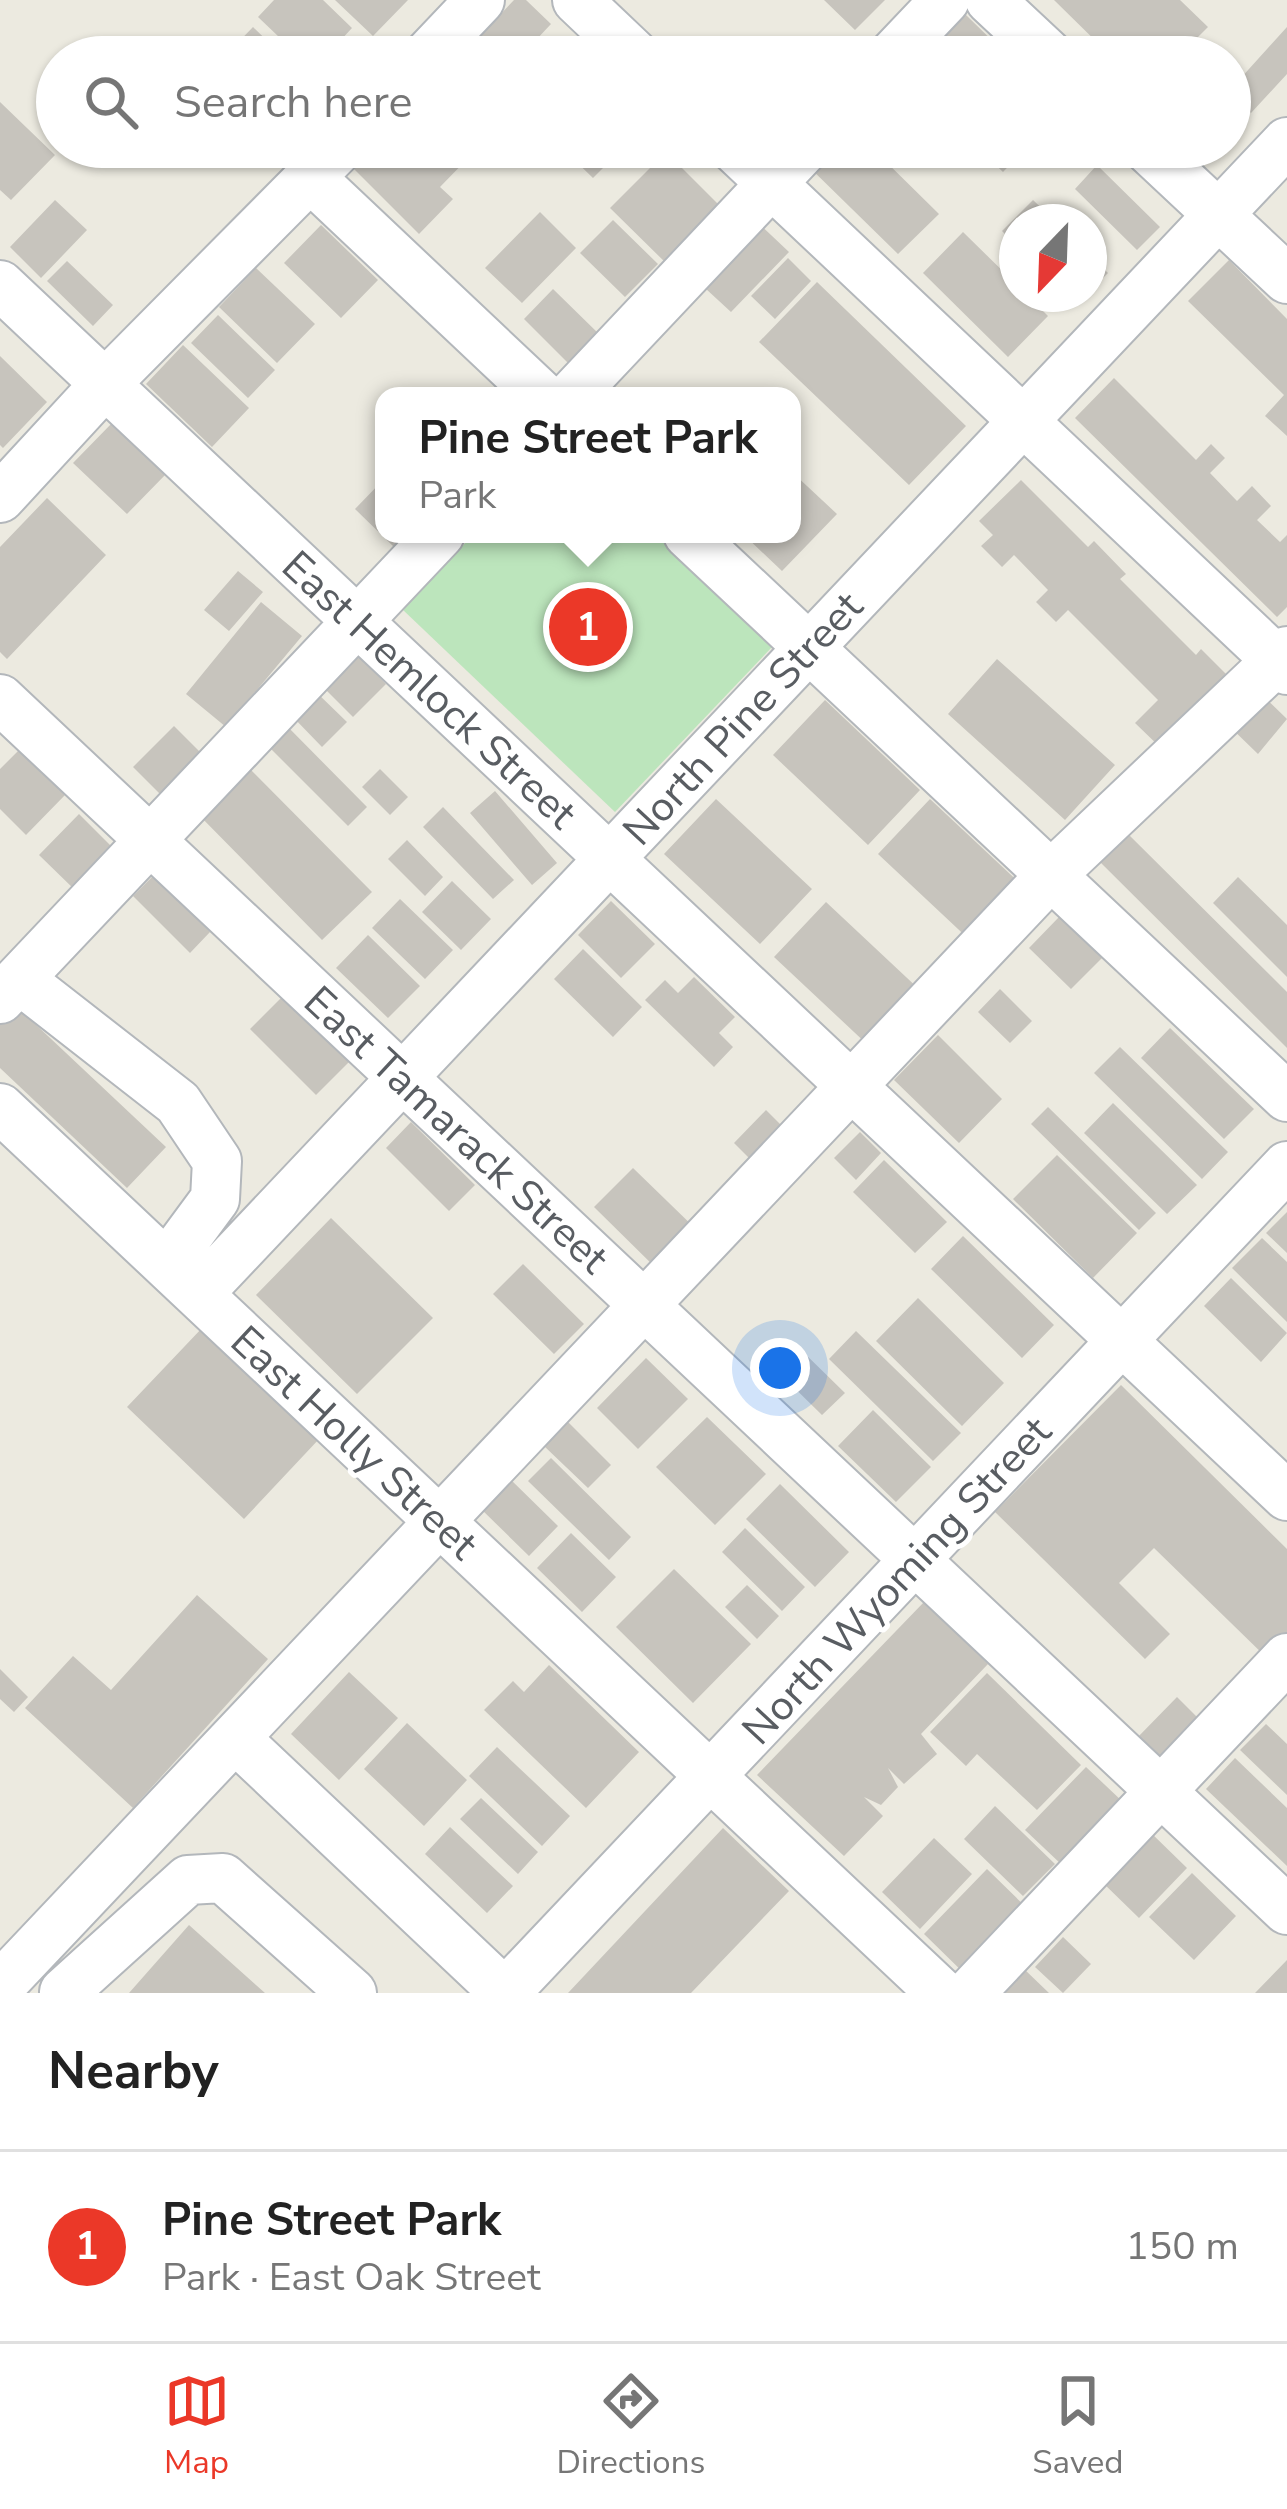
<!DOCTYPE html>
<meta charset="utf-8">
<style>
:root{--surface:#fff;--page:#f6f6f6;--text:#222;--muted:#767676;--line:#e0e0e0;--accent:#eb3828}
body{margin:0;font-family:"Nunito Sans",sans-serif;background:var(--page);color:var(--text)}
.compass{position:absolute;left:999px;top:204px;width:108px;height:108px;border-radius:50%;background:var(--surface);box-shadow:0 3px 9px #0004;rotate:203deg}
.you{position:absolute;left:780px;top:1368px;width:42px;height:42px;margin:-30px;border:9px solid #fff;border-radius:50%;background:#1a73e8;box-shadow:0 0 0 18px #1a73e833}
.badge{display:grid;place-items:center;width:78px;height:78px;border-radius:50%;background:var(--accent);color:#fff;font-size:39px;font-weight:700}
.pin{position:absolute;translate:-50% -50%;border:6px solid #fff;box-shadow:0 3px 12px #0006}
.popup{position:absolute;left:375px;top:387px;width:426px;height:156px;box-sizing:border-box;display:grid;place-content:center;border-radius:24px;background:var(--surface);filter:drop-shadow(0 3px 9px #0005);font-size:39px;white-space:nowrap;color:var(--muted)}
.popup b{font-size:45px;color:var(--text)}
.popup::after{content:'';position:absolute;left:50%;top:100%;margin-left:-24px;border:24px solid transparent;border-top-color:var(--surface)}
.list{margin:0;padding:0;list-style:none}
h2{display:flex;justify-content:space-between;align-items:center;height:156px;margin:0;padding:0 48px;font-size:51px}
h2 small{font-size:39px;font-weight:400;color:var(--muted)}
.list li{display:grid;grid-template-columns:78px 1fr auto;gap:36px;align-items:center;box-sizing:border-box;height:192px;padding:0 48px;border-top:3px solid var(--line)}
.list b{display:block;font-size:45px;white-space:nowrap}
.list p{margin:0;font-size:39px;white-space:nowrap;color:var(--muted)}
.list em{font-size:39px;font-style:normal;color:var(--muted)}
.icon{flex:none;width:66px;height:66px;fill:none;stroke:currentColor;stroke-width:2;stroke-linecap:round;stroke-linejoin:round}
.map{position:relative;flex:none;width:1287px;height:1993px;overflow:hidden}
.search{position:absolute;background:var(--surface);box-shadow:0 3px 9px #0004;left:36px;right:36px;top:36px;height:132px;display:flex;align-items:center;gap:30px;box-sizing:border-box;padding:0 42px;border-radius:66px;color:var(--muted);font-size:45px}
.sheet{height:348px;background:var(--surface)}
nav{display:flex;justify-content:space-around;align-items:center;box-sizing:border-box;height:168px;border-top:3px solid var(--line);background:var(--surface);font-size:33px;color:var(--muted)}
nav a{display:grid;justify-items:center;gap:6px}
nav .on{color:var(--accent)}
.map>svg:first-child{display:block}
.green{fill:#bce5bc}
.building{fill:#c7c4bd}
.lines{fill:none;stroke-linecap:round;stroke-linejoin:round}
.minor-casing{stroke:#b3b7bb;stroke-width:52}
.minor{stroke:#fff;stroke-width:48}
.labels{text-anchor:middle;stroke-width:10;stroke-linejoin:round;paint-order:stroke}
.street-label{font-size:42px;fill:#595d62;stroke:#fff}
</style>
<div class="map">
<svg width="1287" height="1993" viewBox="0 0 1287 1993">
<rect width="100%" height="100%" fill="#eceae0"/>
<path class="green" d="M474,534h184l116,111 -159,167 -213,-203z"/>
<path class="building" d="M274,0h49l29,28 -27,29h-25l-42,-40z
M335,0h73l-35,36z
M514,0h12l25,24 -31,33h-60z
M824,0h61l-30,30z
M1054,0h126l28,27 -30,30h-66z
M965,14l44,43h-87z
M253,27l31,30h-60z
M1287,27v47l-36,39 -21,-23z
M0,102l55,53 -44,45 -11,-10z
M374,147h138l-18,19 -18,-16 -36,37 13,12 -34,35 -66,-66z
M561,147h63l-31,31z
M818,147h53l68,67 -41,40 -94,-92z
M977,147h50l-24,25z
M666,152l60,60 -55,56 -61,-60z
M1097,165l63,62 -23,23 -62,-61z
M55,200l32,30 -46,48 -31,-31z
M1033,200l23,22h-39v24l-15,-15z
M540,212l36,36 -54,55 -37,-35z
M751,216l38,36 -58,60 -38,-35z
M613,220l45,44 -33,33 -45,-44z
M321,225l57,55 -37,38 -57,-55z
M963,232l54,53v9h9l22,22 -40,41 -85,-84z
M1089,254l19,19 -19,19z
M788,258l23,23 -36,38 -24,-23z
M1229,260l58,59v117l-22,-20 19,-21 -96,-94z
M67,261l46,44 -20,21 -46,-45z
M256,268l59,56 -38,39 -58,-56z
M817,282l149,144 -57,59 -150,-143z
M553,289l47,46 -30,30 -46,-46z
M218,315l57,55 -27,28 -57,-55z
M183,345l66,63 -37,39 -66,-63z
M0,356l47,46 -44,46 -3,-3z
M1114,378l82,82 15,-16 14,14 -15,15 27,28 15,-15 19,20 -14,14 23,22 7,-7v72l-10,10 -202,-199z
M112,423l54,51 -39,40 -54,-51z
M792,472l45,42 -55,57 -39,-37h49z
M384,479v55h25l-14,14 -40,-39z
M1021,480l67,67 6,-6 32,33 -6,5 76,76 5,-6 26,26 -6,5 5,6 -62,65 -29,-28 23,-23 -90,-90 -12,12 -20,-20 12,-12 -34,-35 -12,12 -21,-21 12,-11 -14,-14z
M47,498l59,57 -99,104 -7,-7v-105z
M238,571l25,21 -34,39 -25,-21z
M261,602l41,34 -76,91 -40,-33z
M351,648l35,36 -33,33 -36,-36z
M997,659l118,106 -50,55 -117,-106z
M315,691l32,31 -25,25 -31,-32z
M1258,691l29,28 -29,35 -32,-31z
M825,700l95,90 -52,55 -95,-90z
M284,723l83,84 -19,19 -84,-84z
M174,726l27,27 -41,41 -27,-27z
M19,750l46,45 -39,40 -26,-26v-40z
M241,760l131,132 -50,48 -130,-132z
M380,769l28,28 -18,18 -28,-28z
M495,791l62,72 -25,22 -62,-72z
M716,799l96,90 -52,55 -96,-90z
M930,799l96,90 -52,55 -96,-90z
M443,807l71,73 -21,19 -70,-72z
M79,814l37,37 -40,40 -37,-36z
M1127,833l160,159v56l-188,-187z
M407,840l36,37 -18,19 -37,-37z
M154,875l56,57 -20,21 -57,-57z
M1238,877l49,48v52l-74,-74z
M452,881l39,38 -30,31 -39,-38z
M400,899l53,51 -28,29 -53,-51z
M611,901l44,43 -34,34 -43,-43z
M826,902l96,90 -52,55 -96,-90z
M1060,916l42,42 -31,31 -42,-41z
M368,935l52,51 -32,32 -52,-50z
M583,949l59,58 -29,30 -59,-58z
M694,977l41,40 -16,16 14,14 -19,20 -69,-67 20,-20 13,13z
M1000,989l32,32 -22,22 -32,-31z
M284,995l66,66 -34,34 -66,-66z
M15,1005l151,142 -39,41 -127,-120v-47z
M1170,1028l84,81 -30,30 -83,-81z
M938,1035l64,64 -43,44 -65,-63z
M1120,1047l108,105 -26,27 -108,-106z
M1113,1103l84,82 -30,29 -83,-81z
M1048,1107l108,106 -17,17 -108,-106z
M766,1110l29,29 -32,33 -29,-29z
M411,1122l64,63 -26,26 -63,-63z
M860,1132l21,21 -25,27 -22,-22z
M1057,1155l80,78 -44,45 -80,-79z
M884,1160l63,62 -32,31 -62,-61z
M633,1168l68,66 -39,40 -68,-67z
M1287,1212v41l-21,-20z
M331,1218l102,100 -76,76 -101,-99z
M963,1236l91,89 -32,33 -91,-89z
M1262,1238l25,24v60l-55,-54z
M523,1264l61,60 -30,30 -61,-60z
M1231,1278l56,55 -26,29 -57,-56z
M918,1298l86,85 -42,43 -86,-85z
M203,1327l117,111 -76,81 -117,-112z
M856,1331l105,102 -28,28 -104,-102z
M796,1345l49,48 -23,22 -48,-47z
M646,1358l42,41 -50,50 -41,-41z
M1121,1385l166,164v93l-18,18 -115,-112 -35,35 51,51 -25,25 -150,-147z
M873,1410l58,57 -35,35 -58,-56z
M707,1417l59,57 -51,51 -59,-58z
M568,1422l43,43 -23,23 -44,-42z
M551,1458l80,79 -22,23 -81,-79z
M508,1477l50,49 -29,30 -51,-50z
M780,1484l69,68 -34,35 -69,-68z
M745,1528l60,59 -23,24 -60,-59z
M571,1533l45,44 -34,35 -45,-44z
M674,1569l77,75 -58,59 -77,-76z
M747,1585l32,31 -22,23 -32,-32z
M197,1595l71,64 -135,149 -108,-100 48,-52 38,34z
M924,1602l64,62 -67,70 16,20 -33,30 -16,-16 10,19 -17,18 -17,-8 19,19 -39,40 -87,-81z
M549,1665l90,87 -53,56 -102,-98 29,-29 11,11z
M0,1669l28,28 -14,15 -14,-13z
M349,1672l49,46 -59,62 -48,-46z
M987,1673l94,92 -44,45 -60,-56 -11,12 -36,-34z
M1177,1697l31,31 -40,41 -31,-31z
M407,1723l60,57 -43,46 -60,-57z
M1266,1724l21,20v51l-47,-45z
M497,1747l73,69 -28,30 -73,-70z
M1235,1758l52,50v58l-81,-77z
M1086,1767l37,35 -61,63 -37,-35z
M481,1798l57,54 -20,22 -58,-55z
M995,1806l60,58 -32,32 -59,-57z
M450,1827l63,59 -26,27 -62,-59z
M723,1828l66,63 -98,102h-123z
M1148,1830l39,38 -48,50 -39,-38z
M934,1838l38,36 -52,55 -38,-37z
M987,1869l47,46 -63,65 -47,-46z
M1192,1873l44,43 -42,44 -45,-43z
M189,1925l76,68h-136z
M1063,1937l28,27 -28,29 -28,-26z
M1287,1960v33h-32z
M1023,1968l26,25h-50z"/>
<g class="lines">
<g class="minor-casing">
<path id="minor" d="M577,0l60,57
M990,0l61,57
M426,57l54,-57
M891,57l54,-57
M733,147l554,523
M1146,147l141,132
M311,178l231,218
M0,285l1287,1211
M571,396l235,-249
M0,498l105,-114 235,-237
M688,534l599,563
M0,699l1287,1211
M19,979l159,124 39,58 -2,38 -48,65
M0,999l440,-465
M0,1108l941,885
M198,1294l1089,-1152
M235,1738l270,255
M0,1986l1051,-1111 236,-224
M64,1992l124,-112 35,-2 129,115
M505,1993l782,-827
M970,1993l317,-335"/>
</g>
<use href="#minor" class="minor"/>
</g>
<g class="labels">
<g class="street-label">
<text transform="translate(430 689) rotate(43)" y="15">East Hemlock Street</text>
<text transform="translate(742 718) rotate(-47)" y="15">North Pine Street</text>
<text transform="translate(457 1129) rotate(43)" y="15">East Tamarack Street</text>
<text transform="translate(355 1442) rotate(43)" y="15">East Holly Street</text>
<text transform="translate(896 1580) rotate(-47)" y="15">North Wyoming Street</text>
</g>
</g>
</svg>
<svg class="compass" viewBox="-18 -18 36 36"><path d="M0-13l5 13h-10z" fill="#e53935"/><path d="M0 13l5-13h-10z" fill="#767676"/></svg>
<div class="you"></div>
<div class="pin badge" style="left:588px;top:627px">1</div>
<div class="popup"><b>Pine Street Park</b>Park</div>
<div class="search"><svg class="icon" aria-label="search" viewBox="0 0 24 24"><circle cx="10" cy="10" r="6"/><path d="M15 15l6 6"/></svg>Search here</div>
</div>
<section class="sheet">
<h2>Nearby<small></small></h2>
<ul class="list">
<li><span class="badge">1</span><div><b>Pine Street Park</b><p>Park · East Oak Street</p></div><em>150 m</em></li>
</ul>
</section>
<nav>
<a class="on"><svg class="icon" aria-label="map" viewBox="0 0 24 24"><path d="M3 6l6-2 6 2 6-2v14l-6 2-6-2-6 2zM9 4v14M15 6v14"/></svg>Map</a>
<a><svg class="icon" aria-label="directions" viewBox="0 0 24 24"><path d="M12 3l9 9-9 9-9-9zM9 14v-3h6M13 9l2 2-2 2"/></svg>Directions</a>
<a><svg class="icon" aria-label="saved" viewBox="0 0 24 24"><path d="M7 4h10v16l-5-4-5 4z"/></svg>Saved</a>
</nav>
